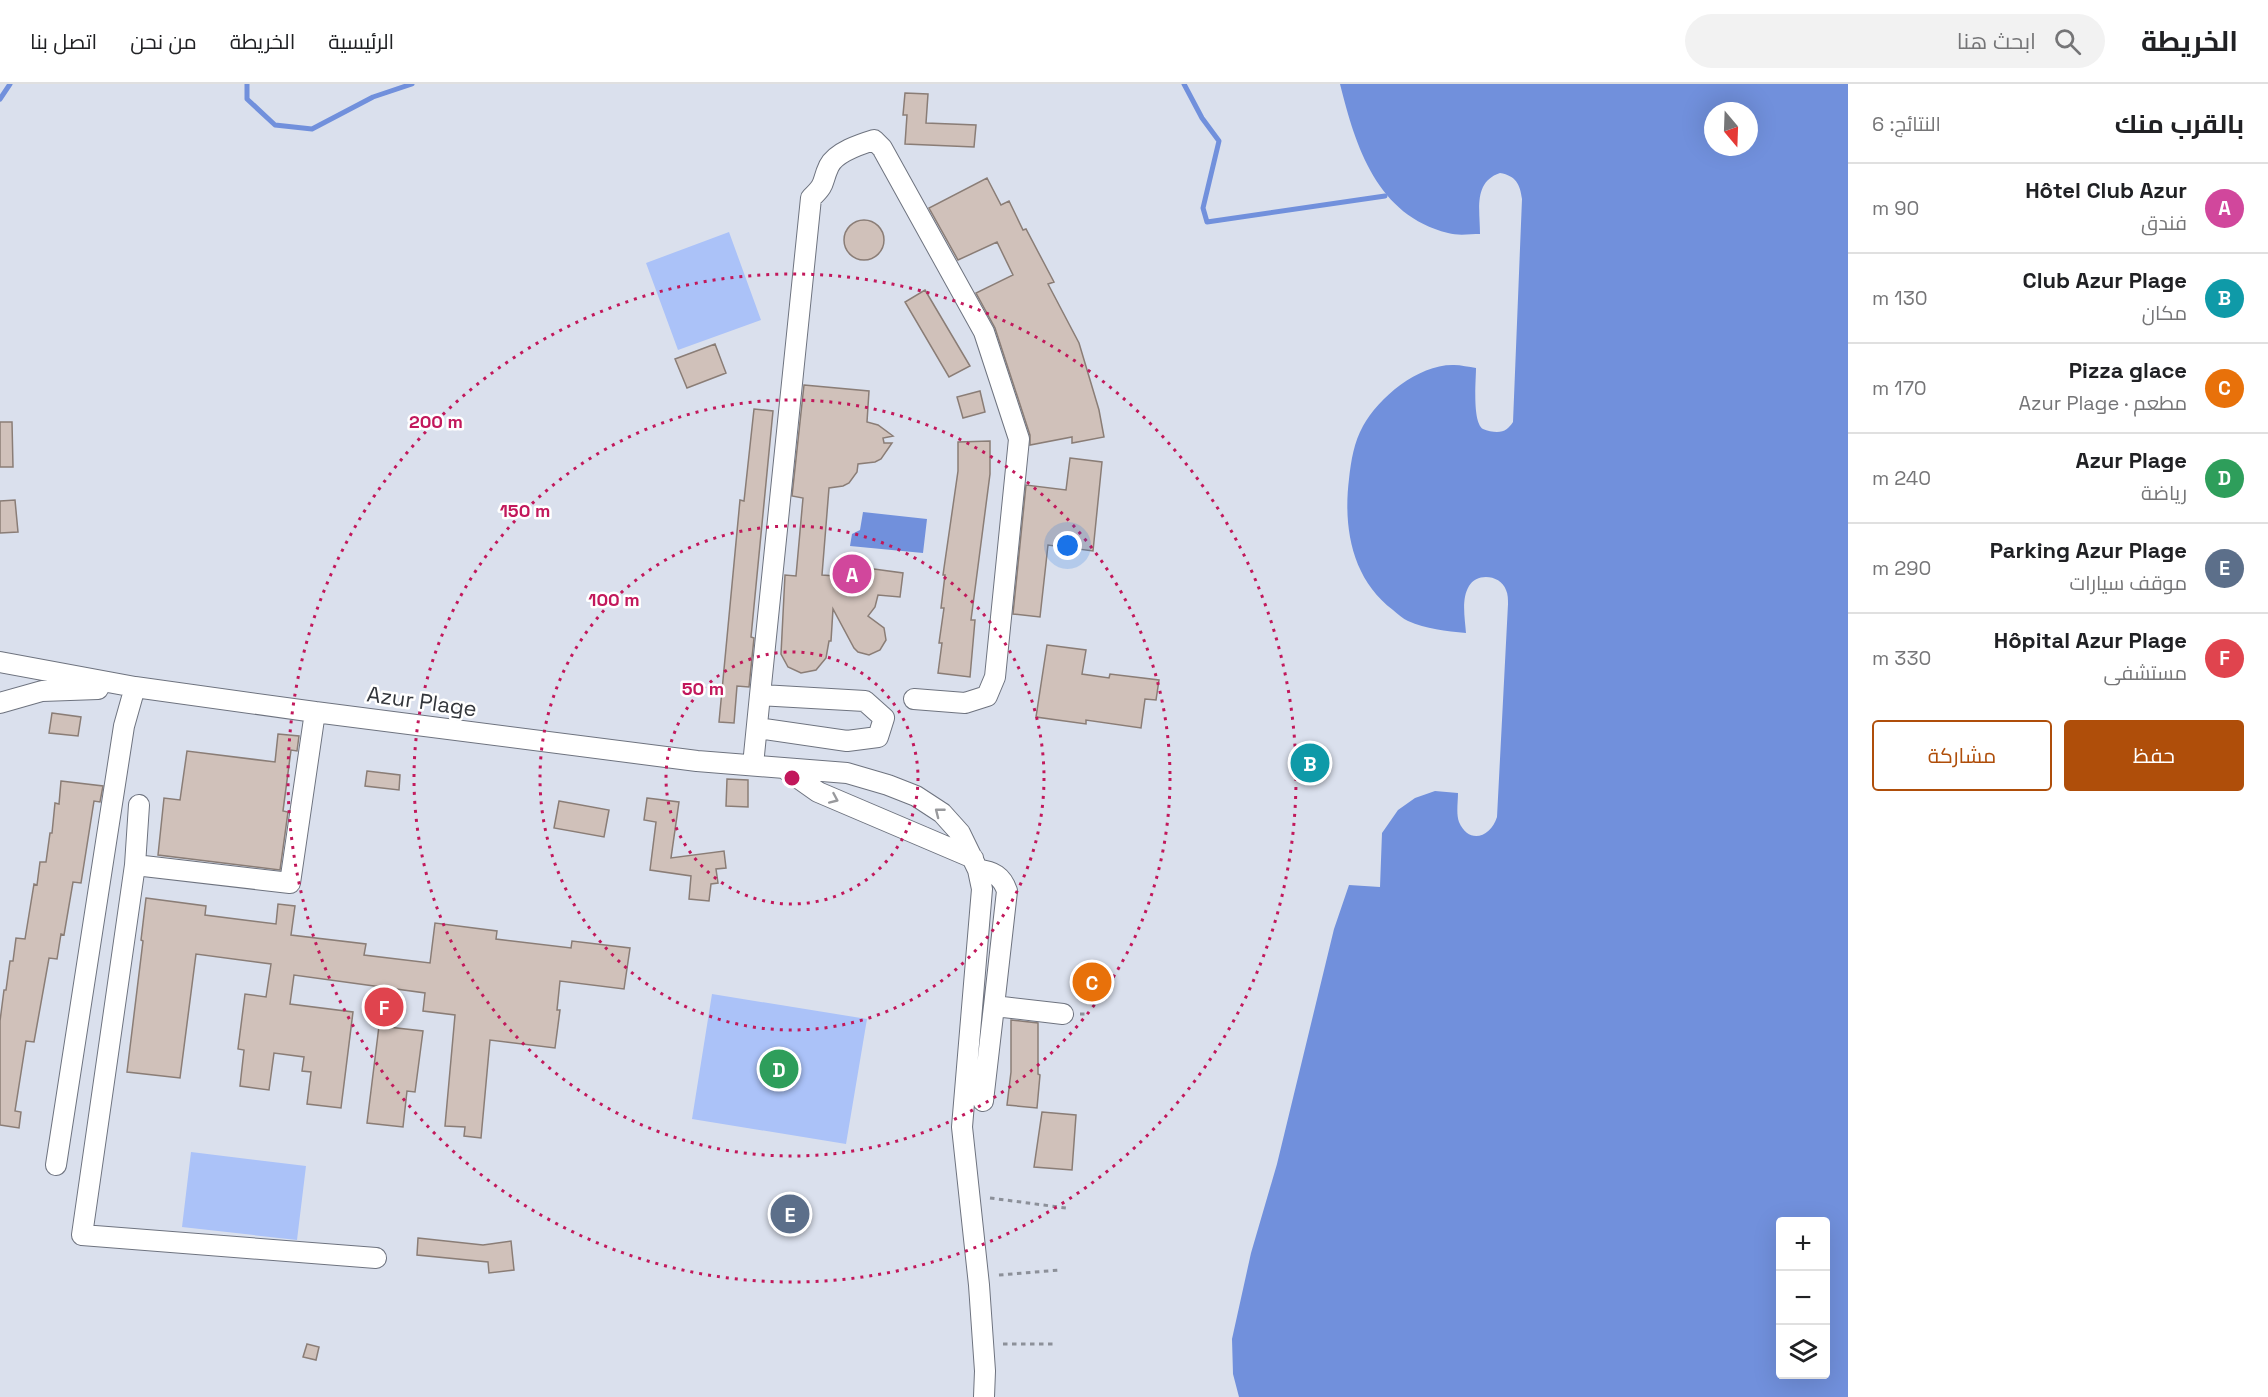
<!DOCTYPE html>
<html lang="ar">
<meta charset="utf-8">
<style>
:root{--surface:#fff;--page:#f2f2f2;--text:#202124;--muted:#757577;--line:#e0e0e0;--accent:#af4e0a}
body{margin:0;font-family:"Space Grotesk",Cairo,sans-serif;background:var(--page);color:var(--text);direction:rtl}
.controls{position:absolute;right:18px;bottom:18px;display:grid;overflow:hidden;border-radius:6px;box-shadow:0 6px 24px #0002}
.controls button{width:54px;height:54px;display:grid;place-items:center;padding:0;border:0;border-bottom:2px solid var(--line);background:var(--surface);color:var(--text);font:30px sans-serif}
.compass{position:absolute;left:1704px;top:18px;width:54px;height:54px;border-radius:50%;background:var(--surface);box-shadow:0 6px 24px #0002;rotate:161deg}
.you{position:absolute;left:1068px;top:462px;width:21px;height:21px;margin:-15px;border:4px solid #fff;border-radius:50%;background:#1a73e8;box-shadow:0 0 0 9px #1a73e833}
.badge{display:grid;place-items:center;width:39px;height:39px;border-radius:50%;background:var(--accent);color:#fff;font-size:20px;font-weight:700}
.pin{position:absolute;translate:-50% -50%;border:3px solid #fff;box-shadow:0 2px 6px #0006}
.list{margin:0;padding:0;list-style:none}
h2{display:flex;justify-content:space-between;align-items:center;height:78px;margin:0;padding:0 24px;font-size:26px}
h2 small{font-size:20px;font-weight:400;color:var(--muted)}
.list li{display:grid;grid-template-columns:39px 1fr auto;gap:18px;align-items:center;box-sizing:border-box;height:90px;padding:0 24px;border-top:2px solid var(--line)}
.list b{display:block;font-size:22px;white-space:nowrap}
.list p{margin:0;font-size:20px;white-space:nowrap;color:var(--muted)}
.list em{font-size:20px;font-style:normal;color:var(--muted)}
.actions{display:flex;gap:12px;padding:18px 24px}
.actions a{flex:1;padding:14px 0;border:2px solid var(--accent);border-radius:6px;text-align:center;font-size:21px;color:var(--accent)}
.actions .main{background:var(--accent);color:#fff}
.icon{flex:none;width:33px;height:33px;fill:none;stroke:currentColor;stroke-width:2;stroke-linecap:round;stroke-linejoin:round}
.map{position:relative;flex:none;width:1848px;height:1313px;overflow:hidden;direction:ltr}
header{display:flex;align-items:center;gap:36px;box-sizing:border-box;height:84px;padding:0 30px;background:var(--surface);border-bottom:2px solid var(--line)}
header strong{font-size:28px}
nav{display:flex;gap:33px;margin-inline-start:auto;font-size:21px}
.search{width:420px;height:54px;background:var(--page);display:flex;align-items:center;gap:15px;box-sizing:border-box;padding:0 21px;border-radius:33px;color:var(--muted);font-size:22px}
main{display:flex}
aside{flex:1;background:var(--surface)}
.map>svg:first-child{display:block}
.green{fill:#abc2f8}
.water{fill:#7190dc;fill-rule:evenodd}
.lines{fill:none;stroke-linecap:round;stroke-linejoin:round}
.stream{stroke:#7190dc;stroke-width:5}
.building{fill:#d0c1ba;stroke:#8a7d76;stroke-width:1.5}
.minor-casing{stroke:#6e737f;stroke-width:22}
.path{stroke:#8c9099;stroke-width:3;stroke-dasharray:4.5 4.5;stroke-linecap:butt}
.minor{stroke:#fff;stroke-width:20}
.oneway{stroke:#999a9d}
.ring{fill:none;stroke:#c2185b;stroke-width:3;stroke-dasharray:3 6}
.labels{text-anchor:middle;stroke-width:5;stroke-linejoin:round;paint-order:stroke}
.street-label{font-size:22px;fill:#33363b;stroke:#fff}
.centre{fill:#c2185b;stroke:#fff;stroke-width:3}
.ring-label{font-size:18px;text-anchor:middle;font-weight:bold;fill:#c2185b;stroke:#fff;stroke-width:5;stroke-linejoin:round;paint-order:stroke}
</style>
<header>
<strong>الخريطة</strong>
<div class="search"><svg class="icon" aria-label="search" viewBox="0 0 24 24"><circle cx="10" cy="10" r="6"/><path d="M15 15l6 6"/></svg>ابحث هنا</div>
<nav><a>الرئيسية</a><a>الخريطة</a><a>من نحن</a><a>اتصل بنا</a></nav>
</header>
<main>
<aside>
<h2>بالقرب منك<small>النتائج: 6</small></h2>
<ul class="list">
<li><span class="badge" style="background:#d1479c">A</span><div><b>Hôtel Club Azur</b><p>فندق</p></div><em>90 m</em></li>
<li><span class="badge" style="background:#0f9aa8">B</span><div><b>Club Azur Plage</b><p>مكان</p></div><em>130 m</em></li>
<li><span class="badge" style="background:#e8710a">C</span><div><b>Pizza glace</b><p>مطعم · Azur Plage</p></div><em>170 m</em></li>
<li><span class="badge" style="background:#2e9e5b">D</span><div><b>Azur Plage</b><p>رياضة</p></div><em>240 m</em></li>
<li><span class="badge" style="background:#5c6f8a">E</span><div><b>Parking Azur Plage</b><p>موقف سيارات</p></div><em>290 m</em></li>
<li><span class="badge" style="background:#e0444e">F</span><div><b>Hôpital Azur Plage</b><p>مستشفى</p></div><em>330 m</em></li>
</ul>
<div class="actions"><a class="main">حفظ</a><a>مشاركة</a></div>
</aside>
<div class="map">
<svg width="1848" height="1313" viewBox="0 0 1848 1313">
<rect width="100%" height="100%" fill="#dae0ed"/>
<path class="green" d="M729,148l32,88 -83,30 -32,-87z
M712,910l155,25 -21,125 -154,-25z
M191,1068l115,14 -9,74 -115,-13z"/>
<path class="water" d="M1340,0h508v1313h-609l-6,-23 -1,-35 19,-86 26,-89 57,-235 15,-44 31,2 2,-54 16,-23 17,-12 20,-7 23,2c0,9 -2,21 1,29 10,23 32,15 38,-5l11,-213c0,-4 0,-10 -2,-14 -5,-15 -29,-18 -37,-4 -8,13 -4,33 -3,47 -20,-2 -40,-4 -58,-12 -5,-2 -10,-7 -15,-11 -41,-31 -50,-82 -44,-131 2,-18 5,-37 14,-53 16,-29 56,-62 91,-61 7,0 15,2 22,3 0,13 -4,54 7,61 4,2 10,3 14,3 8,0 12,-4 16,-10l9,-223c-2,-15 -6,-23 -22,-26 -27,9 -20,37 -20,61 -10,0 -22,2 -32,-1 -71,-18 -92,-85 -108,-149zM1713,27h36v36h-36zM1780,1138h46v152h-46z
M863,428l64,7 -4,34 -73,-7 2,-12 8,-4z"/>
<g class="lines">
<path class="stream" d="M247,0v15l28,26 37,4 61,-32 39,-13
M1184,0l18,34 17,23 -16,67 4,14 178,-26
M0,15l10,-15"/>
</g>
<path class="building" d="M905,9l23,1 -2,29 50,2 -2,22 -69,-3 2,-29h-4z
M987,94l14,27 8,-4 14,29 3,-1 28,53 -6,2 31,59 20,67 5,27 -32,6v-6l-42,8v-10l-35,-107 -19,-35 37,-18 -16,-33 -39,18 -29,-52z
M844 156a20 20 0 1 1 40 0a20 20 0 1 1-40 0Z
M925,206l45,76 -21,11 -44,-75z
M715,260l11,29 -39,15 -12,-29z
M804,301l65,6 -2,31 11,3 15,11 -10,2 1,5h8l-11,16 -6,3 -17,2 -1,8 -8,11 -6,3 -14,2 -7,87 28,2 2,-11 51,7 -3,24 -22,-2 -3,12 -7,9 16,12 2,12 -6,10 -11,5 -11,-3 -4,-4 -21,-39 -2,32h-2l-3,17 -10,12 -15,3 -13,-6 -7,-13 4,-79 11,1 7,-78 -11,-2z
M980,307l5,21 -22,6 -6,-21z
M754,325l19,2 -22,226 3,1 -5,49 -12,-1 -3,37 -15,-1 21,-222 4,1z
M0,338h12l1,45h-13z
M990,357v33l-19,146h4l-5,57 -32,-4 4,-30h-3l5,-35h-3l4,-33h-2l15,-104v-29z
M1070,374l32,4 -9,89 -45,-6 -8,72 -27,-3 13,-129 40,5z
M15,416l3,32 -18,1v-32z
M1047,561l39,5 -4,24 27,4 1,-4 49,6 -3,20 -11,-1 -4,29 -55,-8v4l-50,-7z
M52,629l29,4 -3,19 -29,-3z
M278,650l21,2 -2,15 -6,-1 -8,61 5,1 -8,58 -122,-15 6,-57 16,2 7,-49 88,11z
M367,687l33,4 -1,15 -34,-4z
M727,695l21,1v27l-22,-1z
M61,697l42,5 -3,16 -6,-1 -13,82 -8,-1 -9,53 -3,-1 -4,25 -8,-1 -15,84 -8,-1 -11,70 6,1 -2,16 -19,-3v-104l4,-31h2l4,-29h3l3,-23 9,1 9,-55 3,1 3,-23h6l4,-29h2l3,-30 4,1z
M647,714l32,4 -8,56 53,-7 2,17 -10,1 2,14 -7,1 -2,17 -20,-2 2,-23 -41,-6 6,-48 -12,-2z
M559,717l50,9 -5,27 -50,-9z
M146,814l60,8 -1,9 71,9 2,-20 17,2 -4,29 75,9 -2,11 66,8 5,-40 62,8 -1,8 75,9 1,-7 58,7 -6,41 -64,-8 -3,29h3l-5,38 -65,-8 -9,98 -17,-2 1,-9 -20,-1 10,-111 -32,-4 2,-18 -131,-18 -4,29 63,8 -12,96 -34,-4 4,-32 -9,-1 2,-14 -30,-4 -5,37 -29,-4 4,-36 -6,-1 7,-55 21,3 5,-33 -75,-10 -16,124 -53,-6 16,-131 -2,-1z
M1011,936l27,3v51l2,1 -3,33 -30,-3 4,-33z
M379,942l44,5 -8,61 -8,-1 -4,36 -36,-4z
M1042,1028l34,3 -4,55 -38,-3z
M418,1154l65,7 28,-4 3,29 -25,3 -1,-11 -71,-7z
M307,1260l12,3 -3,13 -13,-3z"/>
<g class="lines">
<g class="minor-casing">
<path id="minor" d="M0,578l135,25 180,25 382,49 150,12 41,12 28,11 26,17 18,20 18,37 4,19 -20,238 17,158 6,86 -1,26
M0,619l42,-12 56,-2
M757,644l90,13 31,-4 6,-19 -19,-17 -105,-6 51,-497c16,-15 10,-15 18,-32 7,-14 32,-22 45,-26l8,8 102,184 35,107 -24,238 -8,19 -22,7 -51,-4
M753,681l7,-70
M784,684l34,24 155,66
M139,721l-4,60 -53,370 294,23
M135,781l155,18 25,-171
M978,786c15,1 24,6 29,21l-13,115 69,8
M983,1017l11,-95
M56,1081l68,-439 11,-39"/>
</g>
<path class="path" d="M1080,930h8
M990,1114l76,10
M999,1191l61,-5
M1003,1260h53"/>
<use href="#minor" class="minor"/>
</g>
<defs><path id="oneway-chevron" d="M-2-3.5L2.5 0L-2 3.5" fill="none" stroke-width="1.6" stroke-linecap="round" stroke-linejoin="round" transform="scale(1.5)"/></defs>
<g class="oneway">
<use href="#oneway-chevron" transform="translate(834 715) rotate(24)"/>
<use href="#oneway-chevron" transform="translate(939 728) rotate(-142)"/>
</g>
<g class="ring">
<circle cx="792" cy="694" r="126"/>
<circle cx="792" cy="694" r="252"/>
<circle cx="792" cy="694" r="378"/>
<circle cx="792" cy="694" r="504"/>
</g>
<g class="labels">
<g class="street-label">
<text transform="translate(422 617) rotate(8)" y="8">Azur Plage</text>
</g>
</g>
<circle cx="792" cy="694" r="9" class="centre"/>
<g class="ring-label">
<text x="436" y="344">200 m</text>
<text x="525" y="433">150 m</text>
<text x="614" y="522">100 m</text>
<text x="703" y="611">50 m</text>
</g>
</svg>
<div class="controls">
<button>+</button>
<button>−</button>
<button><svg class="icon" aria-label="layers" viewBox="0 0 24 24"><path d="M12 4l9 5-9 5-9-5zM3 14l9 5 9-5"/></svg></button>
</div>
<svg class="compass" viewBox="-18 -18 36 36"><path d="M0-13l5 13h-10z" fill="#e53935"/><path d="M0 13l5-13h-10z" fill="#757577"/></svg>
<div class="you"></div>
<div class="pin badge" style="left:852px;top:490px;background:#d1479c">A</div>
<div class="pin badge" style="left:1310px;top:679px;background:#0f9aa8">B</div>
<div class="pin badge" style="left:1092px;top:898px;background:#e8710a">C</div>
<div class="pin badge" style="left:779px;top:985px;background:#2e9e5b">D</div>
<div class="pin badge" style="left:790px;top:1130px;background:#5c6f8a">E</div>
<div class="pin badge" style="left:384px;top:923px;background:#e0444e">F</div>
</div>
</main>
